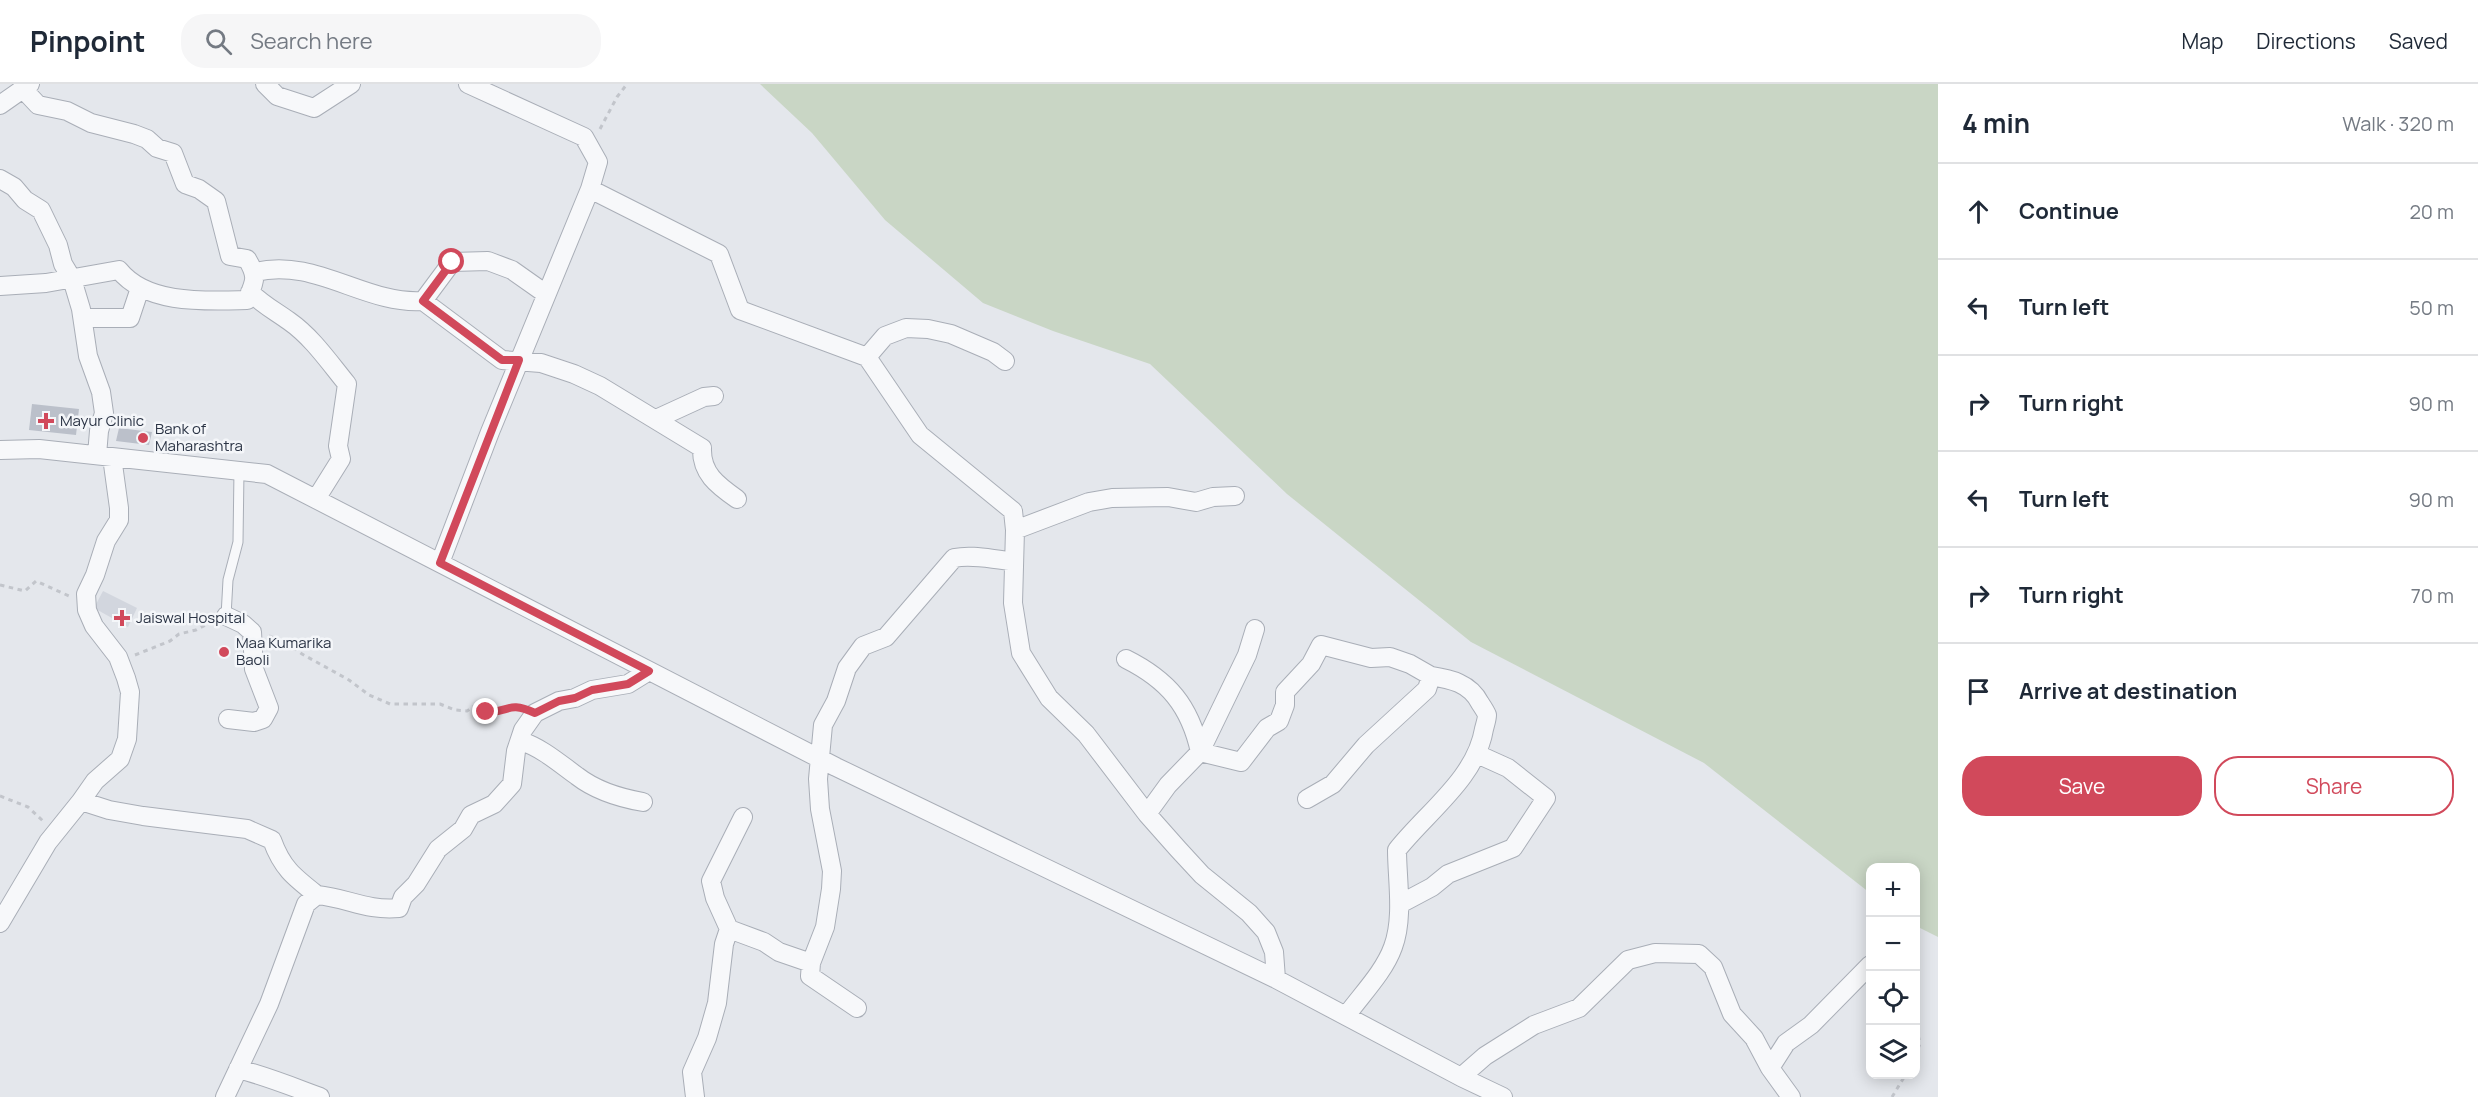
<!DOCTYPE html>
<meta charset="utf-8">
<style>
:root{--surface:#fff;--page:#f6f6f7;--text:#1f2937;--muted:#747a83;--line:#e0e1e3;--accent:#d1495b}
body{margin:0;font-family:Manrope,sans-serif;background:var(--page);color:var(--text)}
.controls{position:absolute;right:18px;bottom:18px;display:grid;overflow:hidden;border-radius:12px;box-shadow:0 3px 15px #0003}
.controls button{width:54px;height:54px;display:grid;place-items:center;padding:0;border:0;border-bottom:2px solid var(--line);background:var(--surface);color:var(--text);font:30px sans-serif}
.stop{position:absolute;width:18px;height:18px;margin:-14px;border:4px solid #d1495b;border-radius:50%;background:#fff}
.stop.end{background:#d1495b;border-color:#fff;box-shadow:0 2px 6px #0008}
.list{margin:0;padding:0;list-style:none}
h2{display:flex;justify-content:space-between;align-items:center;height:78px;margin:0;padding:0 24px;font-size:26px}
h2 small{font-size:20px;font-weight:400;color:var(--muted)}
.list li{display:grid;grid-template-columns:39px 1fr auto;gap:18px;align-items:center;box-sizing:border-box;height:96px;padding:0 24px;border-top:2px solid var(--line)}
.list b{display:block;font-size:22px;white-space:nowrap}
.list em{font-size:20px;font-style:normal;color:var(--muted)}
.actions{display:flex;gap:12px;padding:18px 24px}
.actions a{flex:1;padding:14px 0;border:2px solid var(--accent);border-radius:24px;text-align:center;font-size:21px;color:var(--accent)}
.actions .main{background:var(--accent);color:#fff}
.icon{flex:none;width:33px;height:33px;fill:none;stroke:currentColor;stroke-width:2;stroke-linecap:round;stroke-linejoin:round}
.map{position:relative;flex:none;width:1938px;height:1013px;overflow:hidden}
header{display:flex;align-items:center;gap:36px;box-sizing:border-box;height:84px;padding:0 30px;background:var(--surface);border-bottom:2px solid var(--line)}
header strong{font-size:28px}
nav{display:flex;gap:33px;margin-inline-start:auto;font-size:21px}
.search{width:420px;height:54px;background:var(--page);display:flex;align-items:center;gap:15px;box-sizing:border-box;padding:0 21px;border-radius:24px;color:var(--muted);font-size:22px}
main{display:flex}
aside{flex:1;background:var(--surface)}
.map>svg:first-child{display:block}
.built{fill:#d2d6de}
.green{fill:#c9d6c5}
.building{fill:#bbc0ca}
.lines{fill:none;stroke-linecap:round;stroke-linejoin:round}
.service-casing{stroke:#a9aeb7;stroke-width:11}
.minor-casing{stroke:#a9aeb7;stroke-width:20}
.path{stroke:#c2c5cb;stroke-width:3;stroke-dasharray:4.5 4.5;stroke-linecap:butt}
.service{stroke:#f7f8fa;stroke-width:9}
.minor{stroke:#f7f8fa;stroke-width:18}
.route{stroke:#d1495b;stroke-width:8}
.poi-dot{fill:#d1495b;stroke:#f4f6f9;stroke-width:2}
.labels{text-anchor:middle;stroke-width:5;stroke-linejoin:round;paint-order:stroke}
.poi-label{font-size:15px;fill:#2b3445;stroke:#f4f6f9;text-anchor:start}
</style>
<header>
<strong>Pinpoint</strong>
<div class="search"><svg class="icon" aria-label="search" viewBox="0 0 24 24"><circle cx="10" cy="10" r="6"/><path d="M15 15l6 6"/></svg>Search here</div>
<nav><a>Map</a><a>Directions</a><a>Saved</a></nav>
</header>
<main>
<div class="map">
<svg width="1938" height="1013" viewBox="0 0 1938 1013">
<rect width="100%" height="100%" fill="#e4e7ec"/>
<path class="built" d="M103,507l34,17 -9,19 -34,-19z"/>
<path class="green" d="M760,0h1178v853l-22,-11v-58h-46v25l-166,-130 -233,-121 -184,-148 -137,-130 -97,-33 -70,-28 -98,-83 -73,-87z"/>
<path class="building" d="M32,320l47,5 -3,26 -47,-5z
M119,344l33,4 -3,13 -33,-4z"/>
<g class="lines">
<g class="service-casing">
<path id="service" d="M226,532l2,-36 10,-38 1,-71"/>
</g>
<g class="minor-casing">
<path id="minor" d="M265,0l12,12 37,12 37,-24
M0,21l30,-21
M0,95l14,8 11,13 16,10 17,35 5,19 9,15 9,30 7,47 13,36 3,21 -5,18 -2,24
M590,105l129,65 21,56 127,47 53,78 93,76 2,19 -2,73 8,50 28,45 37,36 61,80 31,35 24,26 47,38 17,19 8,20 2,27
M255,188c60,-15 110,33 168,29l29,-39 36,-1 24,9 34,24
M0,202l46,-3 73,-13c28,35 87,31 128,30 8,-19 11,-23 0,-41l-17,-3 -14,-55 -17,-12 -14,-5 -12,-31 -16,-5 -10,-9 -13,-5 -43,-11 -24,-12 -29,-6 -15,-16
M250,208c12,12 25,19 39,29 23,16 40,41 58,63l-9,62 3,13 -25,40
M423,217l79,59 39,3 33,11 26,12 102,62c-1,25 15,37 35,51
M83,234h47l10,-30
M867,273l18,-21 21,-8 22,1 23,5 42,18 12,9
M656,335l48,-22 10,-1
M0,366l39,-1 228,25 569,293 440,212 185,98 42,20
M1015,446l74,-28 23,-4 56,-1 28,5 17,-5 22,-1
M440,479l50,-131 100,-243 8,-27 -14,-25 -116,-53
M226,532l17,8 9,8 2,37 15,39 -6,11 -9,3 -26,-3
M1126,575c42,21 64,47 74,93l41,10 26,-34 12,-7 6,-16v-13l26,-28 10,-19 50,13 19,-1 20,7 21,12 -4,13 -61,56 -33,39 -26,15
M521,657c21,7 38,22 56,35 18,14 43,22 66,26
M81,717l14,-20 25,-22 7,-20 3,-47 -4,-14 -8,-21 -24,-31 -7,-16 -1,-16 9,-19 11,-34 13,-21v-12l-7,-51
M1147,730l21,-29 32,-33 47,-97 8,-26
M743,733l-32,64 4,17 14,31 35,13 15,10 32,11
M1400,820l32,-17 16,-13 65,-26 33,-50 -38,-30 -31,-14
M0,839l48,-81 33,-41 28,9 34,6 104,13 25,11c10,28 22,37 45,55
M857,924l-47,-32 1,-13 14,-36 6,-38 1,-18 -12,-62 -2,-30 5,-54 13,-24 11,-33 16,-22 23,-9 68,-79c20,-4 39,2 59,3
M1346,932c16,-22 38,-44 47,-69 11,-29 4,-68 4,-97 30,-38 79,-72 87,-121 1,-4 3,-10 3,-14 -1,-3 -5,-9 -7,-12 -10,-20 -30,-24 -49,-27
M238,985c28,7 55,18 82,28
M1461,993l24,-21 49,-31 45,-17 49,-48 27,-7 44,1 14,13 19,47 22,24 16,30
M225,1013l44,-93 37,-100 11,-9c31,3 49,16 82,13l4,-11 13,-13 22,-35 25,-20 8,-14 23,-11 18,-20 4,-33 7,-21 12,-17 24,-12 16,-3 17,-8 36,-6 21,-13
M695,1013l-3,-25 15,-34 10,-35 7,-59 5,-15
M1791,1013l-21,-29 16,-25 25,-18 59,-60"/>
</g>
<path class="path" d="M600,45l17,-32 10,-13
M0,501l25,6 11,-10 33,15
M269,552l20,8 13,10 47,26 20,15 21,9h50l15,6 12,1 9,-6c23,15 23,-1 43,2
M135,571l35,-14 9,-7 17,-4 15,-8
M0,712l28,11 15,14
M1916,943l4,16 -4,12
M1892,1013l14,-23"/>
<use href="#service" class="service"/>
<use href="#minor" class="minor"/>
</g>
<g class="lines">
<path class="route" d="M452,178l-29,39 79,59h17l-79,203 209,108 -21,13 -36,6 -17,8 -16,3 -24,12c-29,-13 -24,0 -49,-1"/>
</g>
<g class="poi-dot">
<path d="M43 328h6v6h6v6h-6v6h-6v-6h-6v-6h6z"/>
<circle cx="143" cy="354" r="6"/>
<path d="M119 525h6v6h6v6h-6v6h-6v-6h-6v-6h6z"/>
<circle cx="224" cy="568" r="6"/>
</g>
<g class="labels">
<g class="poi-label">
<text x="60" y="342">Mayur Clinic</text>
<text x="155" y="350">Bank of<tspan x="155" dy="17">Maharashtra</tspan></text>
<text x="136" y="539">Jaiswal Hospital</text>
<text x="236" y="564">Maa Kumarika<tspan x="236" dy="17">Baoli</tspan></text>
</g>
</g>
</svg>
<div class="controls">
<button>+</button>
<button>−</button>
<button><svg class="icon" aria-label="locate" viewBox="0 0 24 24"><circle cx="12" cy="12" r="6"/><path d="M12 2v4M12 18v4M2 12h4M18 12h4"/></svg></button>
<button><svg class="icon" aria-label="layers" viewBox="0 0 24 24"><path d="M12 4l9 5-9 5-9-5zM3 14l9 5 9-5"/></svg></button>
</div>
<div class="stop" style="left:452px;top:178px"></div>
<div class="stop end" style="left:486px;top:628px"></div>
</div>
<aside>
<h2>4 min<small>Walk · 320 m</small></h2>
<ul class="list">
<li><svg class="icon" aria-label="ahead" viewBox="0 0 24 24"><path d="M12 20V5M6 11l6-6 6 6"/></svg><div><b>Continue</b></div><em>20 m</em></li>
<li><svg class="icon" aria-label="left" viewBox="0 0 24 24"><path d="M17 20v-9H6M10 6l-5 5 5 5"/></svg><div><b>Turn left</b></div><em>50 m</em></li>
<li><svg class="icon" aria-label="right" viewBox="0 0 24 24"><path d="M7 20v-9h11M14 6l5 5-5 5"/></svg><div><b>Turn right</b></div><em>90 m</em></li>
<li><svg class="icon" aria-label="left" viewBox="0 0 24 24"><path d="M17 20v-9H6M10 6l-5 5 5 5"/></svg><div><b>Turn left</b></div><em>90 m</em></li>
<li><svg class="icon" aria-label="right" viewBox="0 0 24 24"><path d="M7 20v-9h11M14 6l5 5-5 5"/></svg><div><b>Turn right</b></div><em>70 m</em></li>
<li><svg class="icon" aria-label="arrive" viewBox="0 0 24 24"><path d="M6 21V4h12l-3 4 3 4H6"/></svg><div><b>Arrive at destination</b></div></li>
</ul>
<div class="actions"><a class="main">Save</a><a>Share</a></div>
</aside>
</main>
